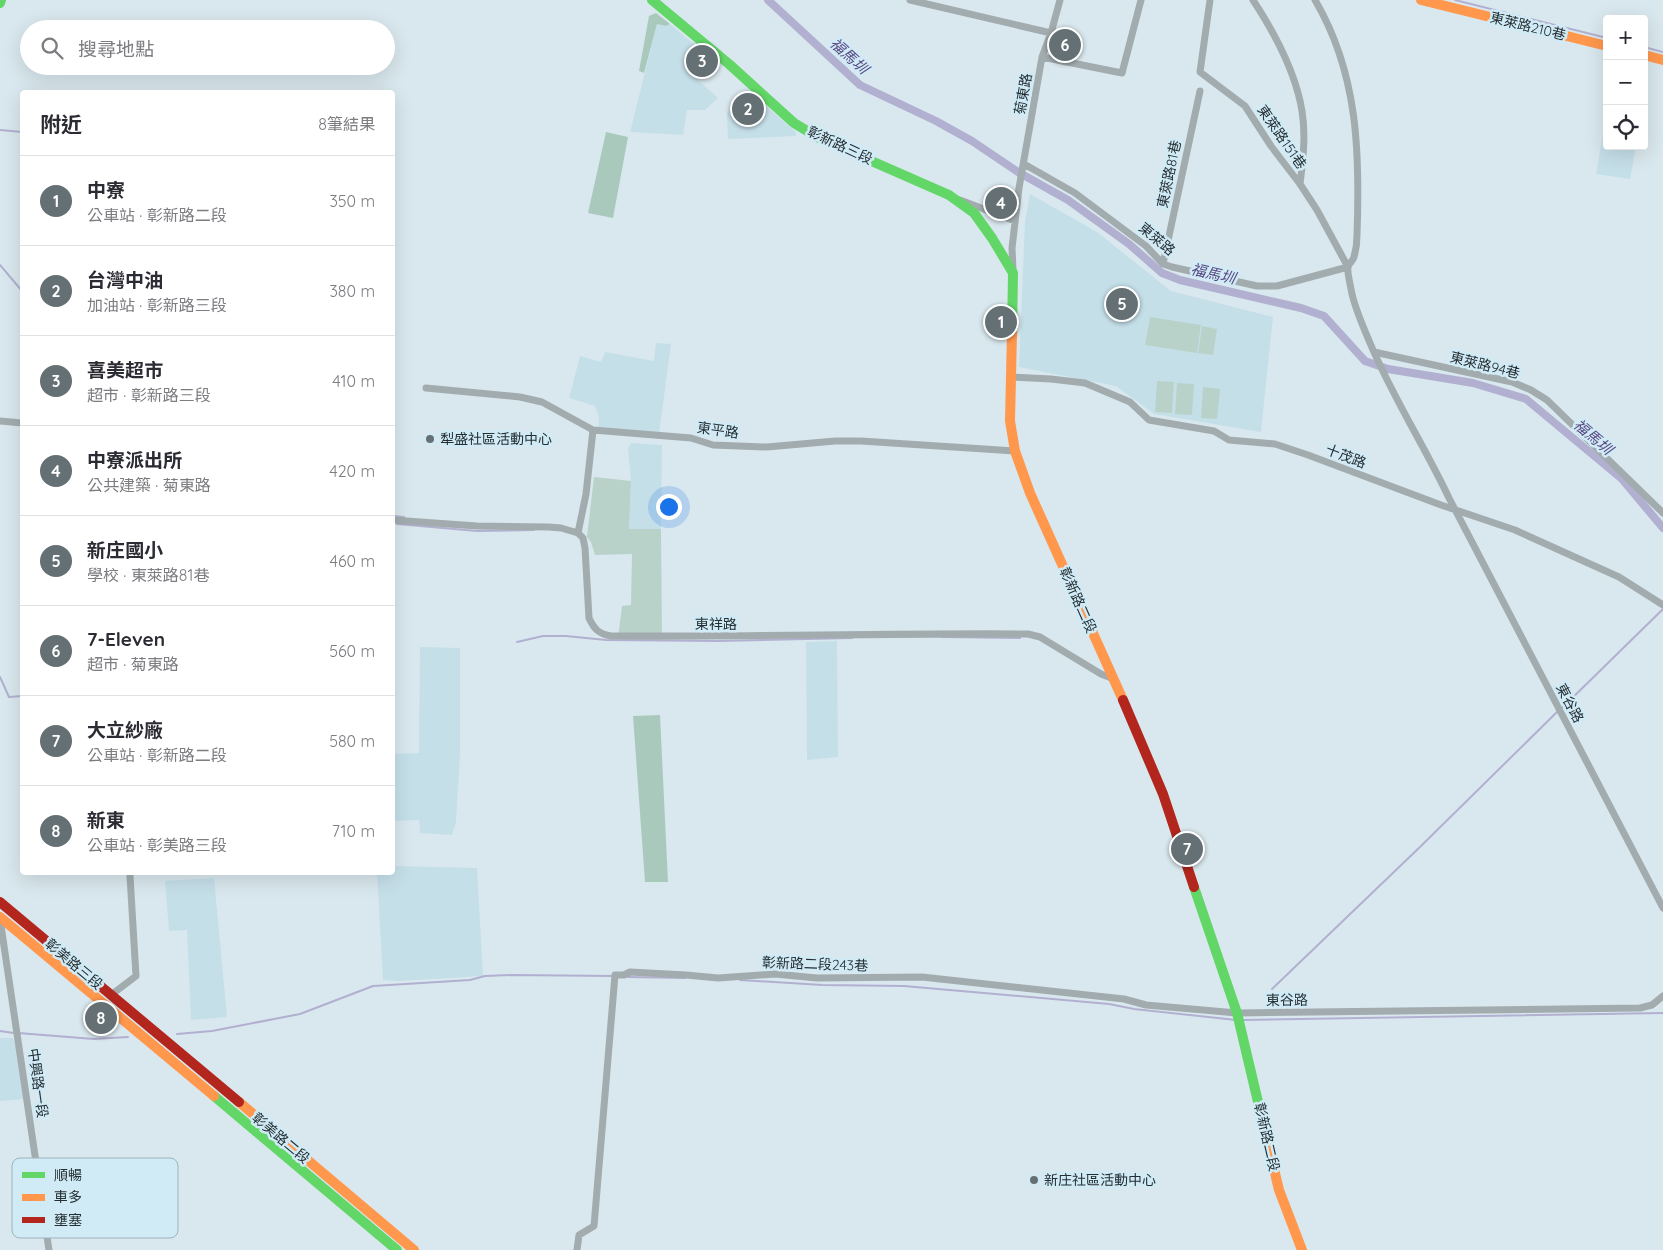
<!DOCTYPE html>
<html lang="zh-TW">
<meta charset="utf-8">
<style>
:root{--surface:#fff;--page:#f2f2f3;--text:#2b2b33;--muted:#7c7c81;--line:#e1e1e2;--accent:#647074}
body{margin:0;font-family:Quicksand,"Noto Sans TC",sans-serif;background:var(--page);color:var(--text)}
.controls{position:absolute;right:15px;top:15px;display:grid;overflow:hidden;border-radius:5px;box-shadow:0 5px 20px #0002}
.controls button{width:45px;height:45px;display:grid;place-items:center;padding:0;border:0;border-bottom:1px solid var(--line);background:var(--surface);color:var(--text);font:25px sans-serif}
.you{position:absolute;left:668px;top:506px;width:18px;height:18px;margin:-12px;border:4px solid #fff;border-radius:50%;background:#1a73e8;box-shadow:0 0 0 8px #1a73e833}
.badge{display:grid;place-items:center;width:32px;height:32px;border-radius:50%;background:var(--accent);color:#fff;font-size:16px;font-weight:700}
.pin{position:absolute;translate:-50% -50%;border:2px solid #fff;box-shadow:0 1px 5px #0006}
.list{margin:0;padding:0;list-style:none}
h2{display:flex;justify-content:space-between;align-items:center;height:65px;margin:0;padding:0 20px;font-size:21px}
h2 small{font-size:16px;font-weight:400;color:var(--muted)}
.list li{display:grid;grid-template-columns:32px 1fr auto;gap:15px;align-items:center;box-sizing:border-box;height:90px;padding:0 20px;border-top:1px solid var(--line)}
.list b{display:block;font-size:19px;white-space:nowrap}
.list p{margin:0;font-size:16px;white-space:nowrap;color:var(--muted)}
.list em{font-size:16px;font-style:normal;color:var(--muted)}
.icon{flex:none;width:28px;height:28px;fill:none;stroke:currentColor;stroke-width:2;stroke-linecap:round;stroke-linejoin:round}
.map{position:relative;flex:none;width:1663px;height:1250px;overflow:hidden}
.search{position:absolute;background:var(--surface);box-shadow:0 5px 20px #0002;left:20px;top:20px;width:375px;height:55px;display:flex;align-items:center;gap:12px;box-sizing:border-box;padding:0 18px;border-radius:28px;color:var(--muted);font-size:19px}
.panel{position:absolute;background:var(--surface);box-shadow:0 5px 20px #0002;left:20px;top:90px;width:375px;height:785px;border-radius:5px}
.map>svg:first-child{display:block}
.built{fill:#c5dfe9}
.green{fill:#b9d2c9}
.forest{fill:#aac9bd}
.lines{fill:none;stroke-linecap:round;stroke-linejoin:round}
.stream{stroke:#b2b0d0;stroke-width:2}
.canal{stroke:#b2b0d0;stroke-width:8}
.street{stroke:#a2acaf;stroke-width:7}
.fast{stroke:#63d668;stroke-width:10}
.slow{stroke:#ff974d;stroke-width:10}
.jam{stroke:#b3261e;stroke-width:10}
.poi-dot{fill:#647074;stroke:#d1ebf6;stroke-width:2}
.labels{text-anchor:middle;stroke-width:5;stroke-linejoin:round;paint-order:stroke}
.street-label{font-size:14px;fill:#252f33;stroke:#d1ebf6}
.poi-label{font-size:14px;fill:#252f33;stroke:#d1ebf6;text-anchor:start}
.water-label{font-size:15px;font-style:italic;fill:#594a83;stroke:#d1ebf6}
.key{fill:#d1ebf6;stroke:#9db3bc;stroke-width:1}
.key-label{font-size:14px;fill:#252f33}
</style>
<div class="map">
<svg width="1663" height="1250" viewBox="0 0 1663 1250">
<rect width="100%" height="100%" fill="#d9e8ee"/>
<path class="built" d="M657,24l9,2 4,-2 43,36 -15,20 20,18 -13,12h-18l-4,25 -53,-3z
M747,90l49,42v4l-68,3 -1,-26z
M1607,111v35h29l-6,33 -34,-5z
M1030,194l67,38 74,59 102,26 -12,115 -107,-18 -38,-28 -97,-19 6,-145z
M656,343l15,1 -12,90 -61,-3 1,-14 -4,-11 -26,-8 11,-42 21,6 4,-10 49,9z
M631,443l31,2 -1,84h-32l2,-48 -3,-33z
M837,641l1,116 -31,3 -1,-118z
M420,647l40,1v106l-4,68 -4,13 -32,-2 -1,-13 -26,1v-67l26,-1z
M393,866l84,2 6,108 -83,5 -17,-1 -6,-107 15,-1z
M214,878l13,139 -36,3 -4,-90 -18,1 -4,-50z
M0,1038h13l7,24 3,37 -23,2z"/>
<path class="green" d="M1150,317l51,8 -4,28 -52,-8z
M1202,326l15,3 -4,26 -15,-2z
M1157,381l17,1 -2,31 -17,-1z
M1177,383l17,1 -2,31 -17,-1z
M1203,387l17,2 -3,30 -16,-1z
M594,477l37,4 -2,48h32l1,110 -44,-1 4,-32 9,-1 1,-51 -37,1 -4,-13 -4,-5z"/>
<path class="forest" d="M656,13l14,11 -4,2 -9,-2 -13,49 -5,-2 10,-55z
M606,132l22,5 -15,81 -25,-5z
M660,715l8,167h-23l-12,-166z"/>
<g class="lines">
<path class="stream" d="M1455,0l152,38
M1644,47l19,5
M0,130l22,2
M0,265l22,26
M392,516l12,1
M397,524l80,7 57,-1
M942,637l78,1
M517,642l26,-6h23l40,4 112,1 134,-3
M0,677l9,20 13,-1
M1561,709l102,-100
M628,977l57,1
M740,980l82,5 82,1 205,18 25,5 102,11
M1272,989l149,-143 136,-134
M1243,1020l420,-7
M0,1031l14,2
M18,1033l76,6 34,-2
M177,1034l35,-3 88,-17 73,-28 97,-6 15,-4 27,-1 101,1"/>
<path class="canal" d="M768,0l92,85 76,36 36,20 46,31 50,28 61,44 33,29 18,7 121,28 23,8 41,45 23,8 85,14 53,16 96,80 41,49"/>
<path class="street" d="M910,0l141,33
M1210,0l-10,72 45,34 26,40 29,38 17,26 31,57
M1253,0c21,32 43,74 49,111 4,24 1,49 -2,73
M1315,0c43,73 45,152 42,235 0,7 -1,15 -3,22 -1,4 -5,6 -6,10 -1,5 2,16 3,22 3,18 12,37 19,54 22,53 54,102 79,155l214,410
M1042,57l80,16 19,-73
M1024,164l51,29 71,53 17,18 9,3 85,19h20l71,-19
M960,200l55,21
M1163,264l37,-173
M1013,270l-1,-22 7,-60 23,-131 9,-24 9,-33
M1374,352l138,30 19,8 16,10 116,113
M1010,377l41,2 34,4 45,19 19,18 65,11 15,9 46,4 33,11 133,50 74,25 104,47 44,28
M426,388l94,9 22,5 51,28 98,8 22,7 54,2 68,-6h26l154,10
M0,421l22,2
M392,520l85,6 72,1 12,1 17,5 5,5 2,10 4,70c5,11 10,16 22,18 139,1 278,-3 417,-2l12,3 61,37 13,5
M578,533l8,-39 7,-64
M0,919l49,331
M111,995l25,-19 -6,-100
M577,1250l2,-15 15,-9 21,-251h9l6,-3 56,3 32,3 57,-4 42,4 105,-1 202,22 22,6 91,8 403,-5 12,-3 11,-9"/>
<path class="fast" d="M652,0l77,64 65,59 25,15 130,57 25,18 18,25 21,35 -1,60
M0,3l1,-3
M1194,887l43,126 30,127
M214,1096l183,154"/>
<path class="slow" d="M1421,0l186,46
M1644,55l19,5
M1012,333l-2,88 5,30 15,42 93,207
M0,917l214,179
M239,1102l175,148
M1267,1140l12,50 23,60"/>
<path class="jam" d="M1123,700l40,94 31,93
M0,902l239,200"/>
</g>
<g class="poi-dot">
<circle cx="430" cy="439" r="5"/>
<circle cx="1034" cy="1180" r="5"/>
</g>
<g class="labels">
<g class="street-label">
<text transform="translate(1528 26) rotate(14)" y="5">東萊路210巷</text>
<text transform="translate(1023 94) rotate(-80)" y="5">菊東路</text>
<text transform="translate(1282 137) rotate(55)" y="5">東萊路151巷</text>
<text transform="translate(840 145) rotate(25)" y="5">彰新路三段</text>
<text transform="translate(1169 174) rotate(-78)" y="5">東萊路81巷</text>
<text transform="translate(1157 239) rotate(40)" y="5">東萊路</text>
<text transform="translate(1485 365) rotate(14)" y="5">東萊路94巷</text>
<text transform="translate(718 430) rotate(8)" y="5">東平路</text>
<text transform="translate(1346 456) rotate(21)" y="5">十茂路</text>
<text transform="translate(1078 600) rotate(66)" y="5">彰新路二段</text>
<text x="716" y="629">東祥路</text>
<text transform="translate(1570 703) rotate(62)" y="5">東谷路</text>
<text transform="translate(74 964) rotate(40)" y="5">彰美路三段</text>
<text transform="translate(815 964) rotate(2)" y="5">彰新路二段243巷</text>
<text transform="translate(1287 1000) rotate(-1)" y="5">東谷路</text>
<text transform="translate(38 1083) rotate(82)" y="5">中興路一段</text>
<text transform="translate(1267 1137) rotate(77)" y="5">彰新路二段</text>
<text transform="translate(281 1138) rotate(40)" y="5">彰美路二段</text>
</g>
<g class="poi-label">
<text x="440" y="444">犁盛社區活動中心</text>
<text x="1044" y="1185">新庄社區活動中心</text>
</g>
<g class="water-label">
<text transform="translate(849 56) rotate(42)" y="5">福馬圳</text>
<text transform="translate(1213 274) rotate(13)" y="5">福馬圳</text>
<text transform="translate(1593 437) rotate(40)" y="5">福馬圳</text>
</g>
</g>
<rect x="12" y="1158" width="166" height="80" rx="8" class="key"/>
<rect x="22" y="1172" width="23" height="6" fill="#63d668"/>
<rect x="22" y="1194" width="23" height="7" fill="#ff974d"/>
<rect x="22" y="1217" width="23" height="6" fill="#b3261e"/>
<g class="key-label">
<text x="54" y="1180">順暢</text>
<text x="54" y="1202">車多</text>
<text x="54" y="1225">壅塞</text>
</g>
</svg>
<div class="controls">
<button>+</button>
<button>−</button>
<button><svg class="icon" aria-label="locate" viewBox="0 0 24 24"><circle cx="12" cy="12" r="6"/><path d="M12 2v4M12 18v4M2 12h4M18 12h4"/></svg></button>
</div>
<div class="you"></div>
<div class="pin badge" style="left:1001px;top:322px">1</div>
<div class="pin badge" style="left:748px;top:109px">2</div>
<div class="pin badge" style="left:702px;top:61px">3</div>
<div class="pin badge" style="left:1001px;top:203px">4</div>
<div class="pin badge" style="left:1122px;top:304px">5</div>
<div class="pin badge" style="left:1065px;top:45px">6</div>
<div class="pin badge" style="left:1187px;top:849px">7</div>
<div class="pin badge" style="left:101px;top:1018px">8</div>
<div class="search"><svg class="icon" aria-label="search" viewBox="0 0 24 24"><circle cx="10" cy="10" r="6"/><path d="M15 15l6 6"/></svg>搜尋地點</div>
<section class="panel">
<h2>附近<small>8筆結果</small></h2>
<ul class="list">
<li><span class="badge">1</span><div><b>中寮</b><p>公車站 · 彰新路二段</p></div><em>350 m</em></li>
<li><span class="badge">2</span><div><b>台灣中油</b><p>加油站 · 彰新路三段</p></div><em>380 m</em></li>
<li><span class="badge">3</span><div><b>喜美超市</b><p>超市 · 彰新路三段</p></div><em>410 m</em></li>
<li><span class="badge">4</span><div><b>中寮派出所</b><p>公共建築 · 菊東路</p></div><em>420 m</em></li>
<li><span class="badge">5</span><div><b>新庄國小</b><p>學校 · 東萊路81巷</p></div><em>460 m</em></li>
<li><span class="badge">6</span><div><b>7-Eleven</b><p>超市 · 菊東路</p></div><em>560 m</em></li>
<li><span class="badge">7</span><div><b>大立紗廠</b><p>公車站 · 彰新路二段</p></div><em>580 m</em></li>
<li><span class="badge">8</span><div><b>新東</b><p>公車站 · 彰美路三段</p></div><em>710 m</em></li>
</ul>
</section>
</div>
